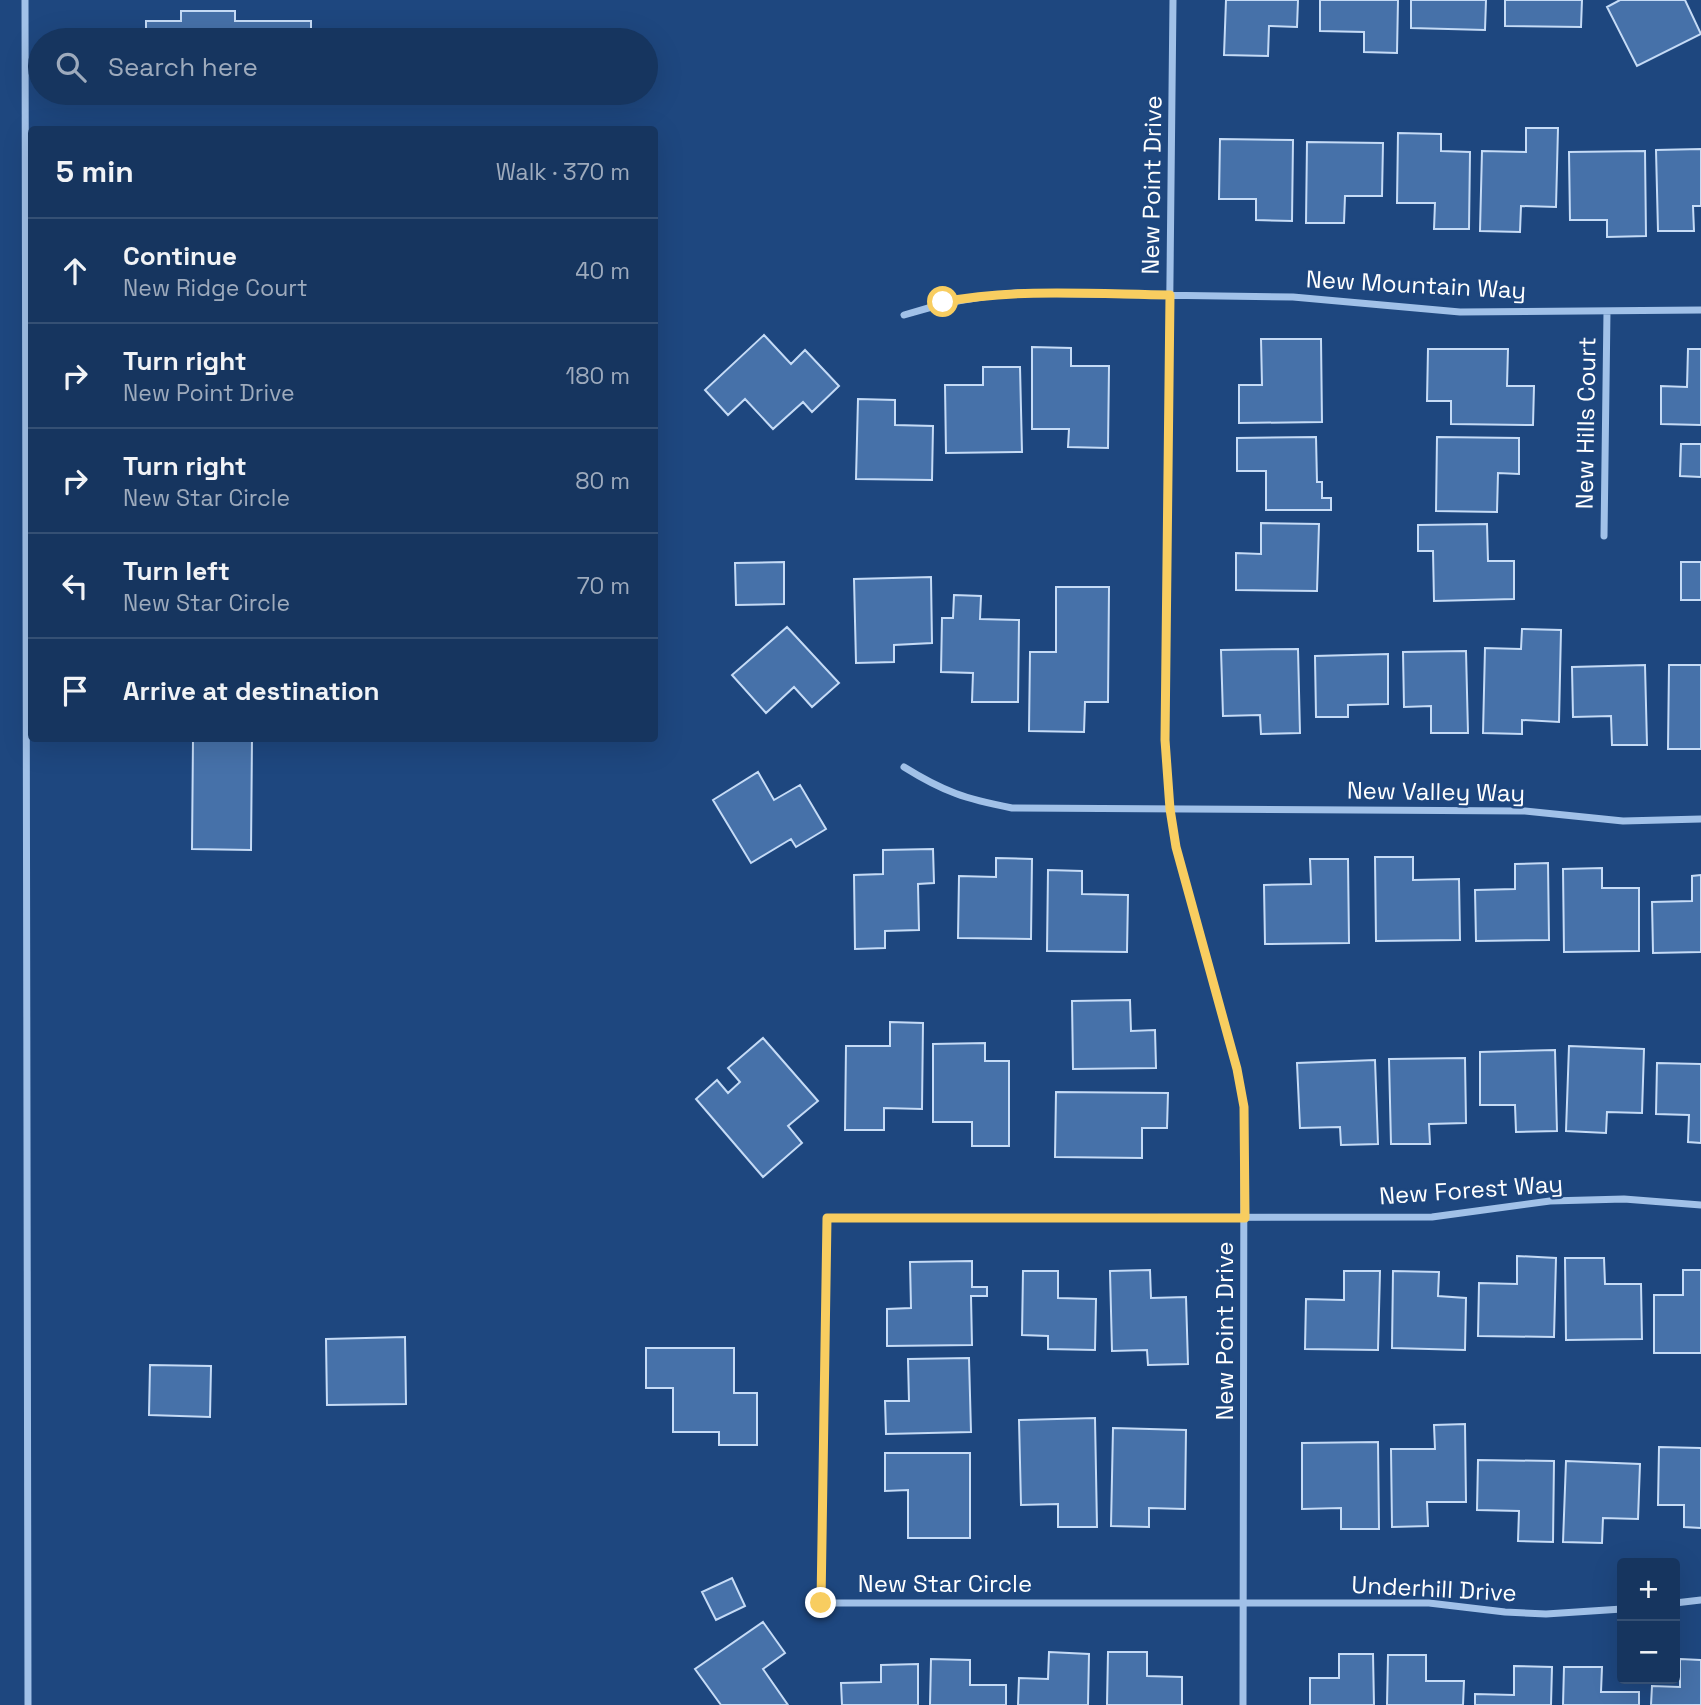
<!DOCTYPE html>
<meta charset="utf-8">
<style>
:root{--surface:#16355f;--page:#234068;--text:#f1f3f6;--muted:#9eabbd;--line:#355074}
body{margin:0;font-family:"Space Grotesk",sans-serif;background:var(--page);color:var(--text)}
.controls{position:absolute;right:21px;bottom:21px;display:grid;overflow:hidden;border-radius:7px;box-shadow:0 7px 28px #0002}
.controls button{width:63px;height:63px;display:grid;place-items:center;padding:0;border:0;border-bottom:2px solid var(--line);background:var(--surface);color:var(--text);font:35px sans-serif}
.stop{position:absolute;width:21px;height:21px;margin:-16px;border:5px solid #f8cd60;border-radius:50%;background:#fff}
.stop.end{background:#f8cd60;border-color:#fff;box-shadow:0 2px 7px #0008}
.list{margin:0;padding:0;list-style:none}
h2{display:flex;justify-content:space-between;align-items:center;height:91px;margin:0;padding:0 28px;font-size:30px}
h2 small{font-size:23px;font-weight:400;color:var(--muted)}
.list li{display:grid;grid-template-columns:46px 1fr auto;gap:21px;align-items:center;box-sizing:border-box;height:105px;padding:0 28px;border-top:2px solid var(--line)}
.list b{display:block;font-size:26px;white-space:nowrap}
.list p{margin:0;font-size:23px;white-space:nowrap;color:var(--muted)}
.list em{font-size:23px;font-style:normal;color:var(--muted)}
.icon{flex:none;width:38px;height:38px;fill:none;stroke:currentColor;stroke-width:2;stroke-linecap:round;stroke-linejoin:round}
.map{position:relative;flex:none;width:1701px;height:1705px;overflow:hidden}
.search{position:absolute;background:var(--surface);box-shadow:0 7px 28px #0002;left:28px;top:28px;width:630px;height:77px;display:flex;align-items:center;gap:18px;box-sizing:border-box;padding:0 24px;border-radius:38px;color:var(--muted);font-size:26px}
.panel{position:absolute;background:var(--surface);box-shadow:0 7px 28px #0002;left:28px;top:126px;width:630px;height:616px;border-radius:7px}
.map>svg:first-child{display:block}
.building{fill:#4671a9;stroke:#c5dbf6;stroke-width:2}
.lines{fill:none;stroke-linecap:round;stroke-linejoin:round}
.street{stroke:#a1c1e8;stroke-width:7}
.route{stroke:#f8cd60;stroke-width:9}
.labels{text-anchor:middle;stroke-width:5;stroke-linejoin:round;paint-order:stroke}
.street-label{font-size:24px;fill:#fff;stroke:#1e477f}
</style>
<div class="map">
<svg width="1701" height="1705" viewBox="0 0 1701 1705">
<rect width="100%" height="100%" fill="#1e477f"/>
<path class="building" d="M1226,0h72l-1,27 -28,-1 -1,30 -44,-1z
M1320,0h78l-1,53 -33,-1v-20l-44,-1z
M1411,0h75l-1,30 -74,-2z
M1505,0h77l-1,27 -76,-1z
M1620,0h65l16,34 -64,32 -30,-59z
M181,11h54v10h76v19h-165v-19h35z
M1526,128h32l-2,79 -35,-1 -1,26 -40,-1 2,-80 44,1z
M1398,133l43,1v17l29,1 -1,77h-35l1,-26h-38z
M1220,139l73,1 -1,81 -36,-1v-21h-37z
M1307,142l76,1 -1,53h-37l-1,27h-38z
M1701,149v57h-8l1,25h-36l-2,-81z
M1645,151l1,85 -39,1v-17h-37l-1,-68z
M764,335l27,29 14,-14 34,36 -27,26 -9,-10 -30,27 -28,-30 -17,16 -23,-25z
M1261,339h60l1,83 -83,1v-38h23z
M1032,347l39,1v18h38l-1,82 -40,-1 1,-18h-37z
M1428,349h80l-1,37h27l-1,39 -82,-1v-23h-24z
M1688,349h13v76l-40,-1v-38l26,1z
M983,367h37l2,85 -76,1 -1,-68h38z
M858,399l37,1v25l38,1 -1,54 -76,-1z
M1316,437l1,45h5v16h9v12h-65v-39h-29v-33z
M1437,437l82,1v36l-21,-1 -1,39 -61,-1z
M1681,444h20v33l-21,-1z
M1261,523l58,1 -2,67 -81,-1v-37l25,1z
M1487,524l1,37h26v38l-80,2 -1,-50h-15v-26z
M784,562v42l-48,1 -1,-42z
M1681,562h20v38h-20z
M931,577l1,66 -38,2v17l-38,1 -2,-84z
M1056,587h53l-1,115h-23l-1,30 -55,-1 1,-79h26z
M954,595l27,1 -1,23 39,1 -1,82h-46l1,-29 -32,-1 1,-54h11z
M787,627l52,56 -27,24 -18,-20 -28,26 -34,-38z
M1522,629l39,1 -2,92 -37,-2v14l-39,-1 2,-85 36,1z
M1298,649l2,84 -39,1 -1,-19 -37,1 -2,-66z
M1466,651l2,82h-37v-27l-27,1 -1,-55z
M1388,654v50l-40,1v12h-32l-1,-61z
M1645,665l2,80h-35l-1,-29 -38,1 -1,-50z
M1669,665h32v84h-33z
M193,738h59l-1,112 -59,-1z
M758,772l16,28 26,-15 26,44 -30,18 -5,-8 -40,24 -38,-63z
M933,849l1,34 -16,1 1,46 -34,1v17l-30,1 -1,-74 29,-1v-24z
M1375,857h38v23l46,-1 1,61 -84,1z
M996,858l36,1 -1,80 -73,-1 1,-62 37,1z
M1310,859h38l1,84 -84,1 -1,-59 47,-1z
M1548,863l1,77 -73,1 -1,-51 40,-1v-25z
M1602,868v20h37v63l-75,1 -1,-83z
M1048,870l34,1v23l46,1 -1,57 -80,-1z
M1701,875v77l-48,1 -1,-51 40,-1v-25z
M1130,1000l1,31 24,-1 1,38 -83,1 -1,-68z
M890,1022l33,1 -1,86 -38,-1v22h-39l1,-84h44z
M763,1038l55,63 -30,25 14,17 -39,34 -67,-78 21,-19 11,13 12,-11 -12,-14z
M985,1043v18h24v85h-37v-24h-39v-78z
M1569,1046l75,3 -2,64 -35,-1 -1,21 -40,-2z
M1555,1050l2,81 -41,1 -1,-27h-35v-53z
M1465,1058l1,65 -37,1 1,20h-39l-2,-85z
M1375,1060l3,84 -37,1 -1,-18 -40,1 -3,-65z
M1657,1063l44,1v79l-13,-1 1,-27 -33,-1z
M1056,1092l112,1 -1,35h-25v30l-87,-1z
M1517,1256l39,2 -2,79 -76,-1 1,-53 38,1z
M1565,1258h39l1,26h36l1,55 -76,1z
M972,1261v26h15v9h-16l1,49 -85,1v-37l24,-1 -1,-46z
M1150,1270l1,28 35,-1 2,67 -40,1 -1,-15 -35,1 -2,-80z
M1683,1270h18v83h-47v-58h29z
M1023,1271h35v27l38,1 -1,51 -47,-1v-13l-26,-1z
M1344,1271h36l-2,79 -73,-1 1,-50 38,1z
M1393,1271l46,1 -1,24 28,2 -1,52 -73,-2z
M405,1337l1,67 -79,1 -1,-66z
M646,1348h88v45h23v52h-38v-13h-46v-44h-27z
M969,1358l2,74 -85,2 -1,-33h24l-1,-42z
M150,1365l61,1 -1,51 -61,-2z
M1095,1418l2,109h-39v-23l-37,1 -2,-85z
M1465,1424l1,78h-39l1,24 -36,1 -1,-78h44l-1,-24z
M1113,1428l73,2 -1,79 -36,-1v19l-38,-1z
M1378,1442l1,87h-38v-21l-39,1v-66z
M1659,1447l42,1v80l-17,-1v-22h-26z
M885,1453h85v85h-62v-48l-23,1z
M1478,1460l76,1 -1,81 -35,-1 1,-30 -42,-1z
M1566,1461l74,3 -2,55 -35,-1 -1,25 -39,-1z
M732,1578l13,28 -29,14 -14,-28z
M763,1622l22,31 -22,16 25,36h-67l-26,-36z
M1049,1652l40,2 -1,51h-70l1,-27 29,1z
M1108,1652h39v24l35,1v28h-75z
M1339,1654h34l1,51h-64v-27h29z
M1388,1655h38v26h38l-1,24h-76z
M931,1659l39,1v25h36v20h-76z
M1680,1659l21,1v45h-50l1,-19 28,1z
M918,1664v41h-76l-1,-22 40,-1v-17z
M1514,1666l38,1 -1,38h-76v-11l39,1z
M1564,1667h38l-1,25h38v13h-76z"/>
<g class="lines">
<path class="street" d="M25,0l3,1705
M1173,0l-8,739 5,70 6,38 61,222 7,38 -1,598
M904,315c38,-12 72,-19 112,-22l277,4 167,15 241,-2
M1604,536l3,-225
M904,767c40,25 62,32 108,41l513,3 98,10 78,-2
M1675,1603l26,-3
M1622,1609l-76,5 -41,-2 -76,-9h-608l6,-385 605,-1 118,-16 74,-2 77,6"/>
</g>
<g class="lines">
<path class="route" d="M821,1603l6,-385h418l-1,-111 -7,-38 -61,-222 -6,-38 -5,-69 5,-445c-76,-1 -152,-7 -227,7"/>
</g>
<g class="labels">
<g class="street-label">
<text transform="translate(1152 185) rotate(-89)" y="8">New Point Drive</text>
<text transform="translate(1416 285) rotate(3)" y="8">New Mountain Way</text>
<text transform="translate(1586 423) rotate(-89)" y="8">New Hills Court</text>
<text transform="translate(1436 792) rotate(1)" y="8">New Valley Way</text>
<text transform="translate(1471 1190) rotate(-4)" y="8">New Forest Way</text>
<text transform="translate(1225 1331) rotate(-90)" y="8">New Point Drive</text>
<text x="945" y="1592">New Star Circle</text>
<text transform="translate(1434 1589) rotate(3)" y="8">Underhill Drive</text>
</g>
</g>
</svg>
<div class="controls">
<button>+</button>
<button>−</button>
</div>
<div class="stop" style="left:943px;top:302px"></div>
<div class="stop end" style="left:821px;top:1603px"></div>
<div class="search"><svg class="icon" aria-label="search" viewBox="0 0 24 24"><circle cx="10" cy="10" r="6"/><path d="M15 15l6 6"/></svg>Search here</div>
<section class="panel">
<h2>5 min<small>Walk · 370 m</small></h2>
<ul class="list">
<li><svg class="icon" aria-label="ahead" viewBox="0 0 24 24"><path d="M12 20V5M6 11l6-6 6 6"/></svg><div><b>Continue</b><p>New Ridge Court</p></div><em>40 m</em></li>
<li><svg class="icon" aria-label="right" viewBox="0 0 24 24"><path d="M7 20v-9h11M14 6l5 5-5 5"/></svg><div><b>Turn right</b><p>New Point Drive</p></div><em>180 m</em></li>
<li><svg class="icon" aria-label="right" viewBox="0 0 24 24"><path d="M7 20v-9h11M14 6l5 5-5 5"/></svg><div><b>Turn right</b><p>New Star Circle</p></div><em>80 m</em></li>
<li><svg class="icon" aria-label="left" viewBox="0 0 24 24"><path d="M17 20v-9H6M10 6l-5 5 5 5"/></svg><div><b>Turn left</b><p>New Star Circle</p></div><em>70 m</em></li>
<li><svg class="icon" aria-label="arrive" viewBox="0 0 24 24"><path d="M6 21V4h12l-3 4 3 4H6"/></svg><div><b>Arrive at destination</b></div></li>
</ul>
</section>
</div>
